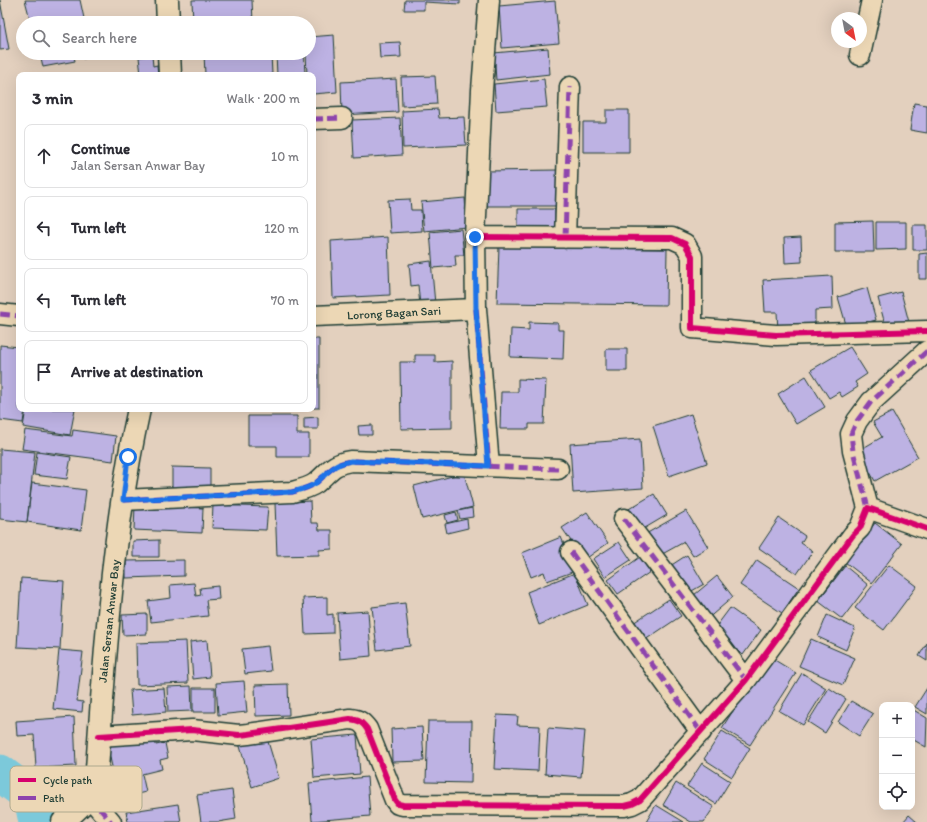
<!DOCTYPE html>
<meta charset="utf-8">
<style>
:root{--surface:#fff;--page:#f7f7f7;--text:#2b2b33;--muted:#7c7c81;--line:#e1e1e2}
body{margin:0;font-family:Itim,sans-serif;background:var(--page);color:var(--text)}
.controls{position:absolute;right:12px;bottom:12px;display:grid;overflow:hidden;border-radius:8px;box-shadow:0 4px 16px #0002}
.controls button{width:36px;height:36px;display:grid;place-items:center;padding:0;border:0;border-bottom:1px solid var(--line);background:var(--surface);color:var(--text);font:20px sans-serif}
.compass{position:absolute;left:831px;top:12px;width:36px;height:36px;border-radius:50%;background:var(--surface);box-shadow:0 4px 16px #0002;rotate:148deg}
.stop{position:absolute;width:12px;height:12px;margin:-9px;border:3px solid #1a73e8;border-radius:50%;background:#fff}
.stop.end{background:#1a73e8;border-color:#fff;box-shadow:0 1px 4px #0008}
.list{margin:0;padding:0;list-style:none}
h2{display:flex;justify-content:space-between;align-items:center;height:52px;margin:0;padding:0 16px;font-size:17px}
h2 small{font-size:13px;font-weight:400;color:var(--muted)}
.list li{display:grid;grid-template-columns:26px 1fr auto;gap:12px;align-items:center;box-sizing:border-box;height:64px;margin:0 8px 8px;padding:0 8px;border:1px solid var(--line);border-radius:8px}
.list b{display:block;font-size:15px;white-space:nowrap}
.list p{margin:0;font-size:13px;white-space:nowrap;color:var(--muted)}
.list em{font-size:13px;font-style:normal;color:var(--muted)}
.icon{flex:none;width:22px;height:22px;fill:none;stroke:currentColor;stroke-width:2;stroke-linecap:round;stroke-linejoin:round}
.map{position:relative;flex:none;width:927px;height:822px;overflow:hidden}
.search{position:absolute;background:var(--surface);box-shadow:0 4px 16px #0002;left:16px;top:16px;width:300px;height:44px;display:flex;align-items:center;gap:10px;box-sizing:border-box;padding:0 14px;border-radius:22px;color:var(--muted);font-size:15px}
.panel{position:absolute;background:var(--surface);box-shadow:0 4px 16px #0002;left:16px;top:72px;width:300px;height:340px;border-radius:8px}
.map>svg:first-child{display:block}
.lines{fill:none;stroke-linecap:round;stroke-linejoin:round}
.river{stroke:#7cc9da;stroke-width:37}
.building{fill:#bdb2e3;stroke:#1f3d34}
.minor-casing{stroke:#1f3d34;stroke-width:23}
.major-casing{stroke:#1f3d34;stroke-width:25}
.minor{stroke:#ecd7b5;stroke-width:20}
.major{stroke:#ecd7b5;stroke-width:22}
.quiet{stroke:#8e44ad;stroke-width:5;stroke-dasharray:10 5;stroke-linecap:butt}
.cycleway-casing{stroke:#ecd7b5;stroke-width:8}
.cycleway{stroke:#d6006c;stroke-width:6}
.route{stroke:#1a73e8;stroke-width:5}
.labels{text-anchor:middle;stroke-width:3.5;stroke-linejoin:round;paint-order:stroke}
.street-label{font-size:12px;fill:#1f3d34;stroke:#ecd7b5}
.key{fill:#ecd7b5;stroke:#aea98e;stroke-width:1}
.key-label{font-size:11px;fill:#1f3d34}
</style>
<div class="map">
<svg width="927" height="822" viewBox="0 0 927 822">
<rect width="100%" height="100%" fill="#e3d0be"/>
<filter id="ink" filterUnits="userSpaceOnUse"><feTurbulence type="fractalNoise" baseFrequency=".025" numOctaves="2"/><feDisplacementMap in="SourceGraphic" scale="8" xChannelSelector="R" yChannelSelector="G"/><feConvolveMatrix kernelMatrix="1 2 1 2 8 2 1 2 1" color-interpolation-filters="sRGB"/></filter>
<g filter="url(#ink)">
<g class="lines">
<path class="river" d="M0,773l32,24 5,25"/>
</g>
<path class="building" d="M0,0l9,49 -9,1z
M25,0h55l5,23h-54z
M192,0h60l1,23h-60z
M405,0h55v4l-36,-2v8h-20z
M555,1l4,42 -57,5 -3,-42z
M334,35l3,57 -24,2v-19h-6l-1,-22h3v-16z
M400,42l1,15 -21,1 -1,-15z
M548,48l2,26 -54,6 -2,-27z
M40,53h33l2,8 -32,6z
M81,53h15l1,3 -14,3z
M204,53h67l1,22h-67z
M276,53h28l1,22h-28z
M152,56l1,10 4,-1 1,10h-17l-2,-18z
M435,76l2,28 -35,2 -1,-29z
M396,79l2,33 -56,3 -1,-33z
M544,79l3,28 -51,4 -2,-27z
M914,103l13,2v28l-17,-3z
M438,109l1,9 25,-1 2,28 -63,3 -1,-37z
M606,110h23v42h-46v-30h23z
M400,118l2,37 -48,3 -2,-38z
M558,170v36h-73v-35z
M465,198l2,29 -43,4 -3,-29z
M410,199l1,11h10l1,21 -32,2 -2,-33z
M518,209h37v22h-37z
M873,221l1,31h-39v-30z
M876,222h30v27l-30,1z
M913,225h14v25h-14z
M461,229l3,26h-9l1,11 -23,2 -3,-36z
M388,237l2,58 -57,3 -2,-57z
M801,237l1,25 -17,1 -1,-25z
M499,247l168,2 -1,56 -169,-2z
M927,253v26h-8v-25z
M431,261l4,43 -15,2 -2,-21 -7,1 -2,-22z
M832,276l1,33 -18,1v19l-37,2 -1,-19h-12l-2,-32z
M867,288l9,32 -29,8 -9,-31z
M901,292l9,34 -23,6 -9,-34z
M529,322l29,1v7h6l-1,29 -53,-2 1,-28 18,1z
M313,339h6v69h-6z
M0,345l19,2v62h6l-2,14 -23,-3z
M850,347l17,27 -12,8 3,5 -16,10 -3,-5 -10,6 -18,-28z
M606,349h21v22h-21z
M415,355h20v7l17,-1v67l-51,1 -1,-67h15z
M806,376l19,31 -29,17 -18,-30z
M518,379l28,1 -2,44h-15v5h-29l1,-37h17z
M26,409h49l-5,26 -47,-8z
M892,412l26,45 -43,24 -17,-30 24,-14 -9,-15z
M691,414l16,49 -38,13 -16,-50z
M248,416h49v18h12v23h-32v-11h-29z
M318,417v12h-14v-11z
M372,425v10h-13l-1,-9z
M25,430l47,6 1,-6 43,6 -3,25 -91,-12z
M640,439l3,49 -70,5 -3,-49z
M0,449l35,3 -8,70 -27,-3z
M37,452l34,5 -4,22 -33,-4z
M172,467l38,1v27l-38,-1z
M464,473l9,34 -51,12 -8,-33z
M32,483l54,7 -5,40 -54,-8z
M654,494l13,21 -27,16 -13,-21z
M310,501l1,22h7l1,7h13v19l-13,1v5l-42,1 -2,-53z
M135,505l68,3 -1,25 -68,-3z
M213,505l55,2 -2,23 -54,-2z
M472,508l1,9 -13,2 -2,-8z
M686,511l22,36 -15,9 -9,-14 -27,15 -13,-22z
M456,512l2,8 -11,3 -2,-8z
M587,512l21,31 -24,17 -22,-32z
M779,518l26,18 -4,7 12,8 -16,23 -38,-26z
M467,519l1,9 -21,5 -2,-9z
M875,523l27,21 -30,39 -27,-21z
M561,537l14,34 -28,10 -3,-9 -13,5 -9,-24z
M159,540v17h-26v-16z
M619,542l12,18 -26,17 -12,-18z
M687,555l17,29 -21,12 -16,-28z
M640,557l10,15 -32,22 -10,-14z
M184,560v16l-58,2v-17z
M757,560l42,28 -17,25 -42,-28z
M889,565l28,21 -33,44 -29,-22z
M845,566l23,19 -26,34 -24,-18z
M575,573l13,32 -49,20 -12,-33z
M717,576l16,21 -27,23 -18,-20z
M21,578l43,3 -4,68 -43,-2z
M194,583l2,13 5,-1 -1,-7 18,-2 1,13 -13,1 2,16 -57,6 -3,-21 23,-3 -1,-13z
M327,597v18l6,-1v19l-28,1 -2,-36z
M669,599l12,17 -36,24 -12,-17z
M405,603l5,43 -33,4 -5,-43z
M730,608l31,22 -18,25 -31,-23z
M368,611l3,45 -31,3 -3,-46z
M147,614v20l-24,1 -1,-20z
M827,615l28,13 -9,22 -28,-13z
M811,639l44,19 -12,27 -44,-19z
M207,640l3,37 -17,2 -3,-37z
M186,641l2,42 -51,2 -1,-42z
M927,643v18l-8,-5z
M268,646l3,25 -26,3 -3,-25z
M59,650l24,2 -6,49 6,1 -1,10 -29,-3z
M768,656l28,17 -46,72 -28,-17z
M802,673l24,15 -23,37 -24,-14z
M244,681l3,31 -29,3 -2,-32z
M288,684l1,31 -33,1 -1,-31z
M191,686l1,25 -24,1 -1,-25z
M164,688l2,24 -34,3 -2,-25z
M193,688h22v24h-22z
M829,688l17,11 -21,34 -17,-11z
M927,688v26l-12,-7z
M851,701l22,13 -14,22 -21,-14z
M912,709l15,9 -1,29 -14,-8z
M497,715l21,1 -1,9 23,1 -2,45 -44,-2z
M74,717l2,49 -40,2 -2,-33 -17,1 -1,-15z
M428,721h44l-1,62 -45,-1z
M422,727l2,34 -32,1 -1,-33z
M548,728l37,3 -4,46 -36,-3z
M722,731l28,17 -18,29 -28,-18z
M154,734l2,11 9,-2 3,15 -8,2 2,9 -20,5 4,18 -27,6 -12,-54z
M266,735l13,43 -27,9 -13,-44z
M357,735l3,39 -46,4 -3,-39z
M702,763l28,18 -14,23 -29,-18z
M367,777l3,39 -58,5 -3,-38z
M676,783l38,24 -10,15h-13l-28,-17z
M232,790l4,29 -18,3h-17l-4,-27z
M178,804l3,18h-53l-2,-10z
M656,805l28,17h-38z
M909,815l8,7h-14z"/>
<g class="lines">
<g class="minor-casing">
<path id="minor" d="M860,55l12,-55
M313,119l29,-1
M475,237l197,1 13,6 7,12v72l84,7 151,-4
M565,238l5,-151
M0,314l19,2
M313,316l163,-7
M489,466l-13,-157 -1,-72 7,-147 7,-90
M123,500l169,-8c8,-2 17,-4 24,-9 14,-12 16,-19 35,-22l207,8
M868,508l-15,-57 -2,-17 6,-13 14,-19 56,-51
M624,519l122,161
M571,552l130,180
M99,736l93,-6 47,5 9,-1 102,-15c9,1 12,3 17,10l28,71 3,4 5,1 221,1 8,-2 8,-4 106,-120 107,-145 7,-7 8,-20 59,21
M90,797l21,25"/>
</g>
<g class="major-casing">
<path id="major" d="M167,0l1,23
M169,53l1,22
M63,822l27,-25 6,-14c9,-125 16,-252 43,-374"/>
</g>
<use href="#minor" class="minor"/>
<use href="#major" class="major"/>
<path class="quiet" d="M313,119l29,-1
M565,238l5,-151
M476,309l13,157
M0,314l19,2
M123,500l169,-8c8,-2 17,-4 24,-9 14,-12 16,-19 35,-22l207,8
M868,508l-15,-57 -2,-17 6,-13 14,-19 56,-51
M624,519l122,161
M571,552l130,180
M90,797l21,25"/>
<g class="cycleway-casing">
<path id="cycleway" d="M475,237l197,1 13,6 7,12v72l84,7 151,-4
M99,736l93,-6 47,5 9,-1 102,-15c9,1 12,3 17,10l28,71 3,4 5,1 221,1 8,-2 8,-4 106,-120 107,-145 7,-7 8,-20 59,21"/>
</g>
<use href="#cycleway" class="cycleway"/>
</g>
</g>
<g class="lines" filter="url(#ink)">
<path class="route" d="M128,457l-5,43 169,-8c8,-2 17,-4 24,-9 14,-12 15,-18 35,-22l137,5 -12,-157 -1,-72"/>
</g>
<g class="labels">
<g class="street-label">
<text transform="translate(394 313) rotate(-3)" y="4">Lorong Bagan Sari</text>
<text transform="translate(109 621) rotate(-84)" y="4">Jalan Sersan Anwar Bay</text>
</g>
</g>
<rect x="10" y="766" width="132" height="46" rx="6" class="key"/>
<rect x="18" y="778" width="18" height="4" fill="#d6006c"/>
<rect x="18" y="796" width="18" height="4" fill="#8e44ad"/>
<g class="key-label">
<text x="43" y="784">Cycle path</text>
<text x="43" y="802">Path</text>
</g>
</svg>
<div class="controls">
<button>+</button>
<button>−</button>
<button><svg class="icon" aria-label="locate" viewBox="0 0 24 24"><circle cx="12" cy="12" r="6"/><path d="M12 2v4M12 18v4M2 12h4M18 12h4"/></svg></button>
</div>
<svg class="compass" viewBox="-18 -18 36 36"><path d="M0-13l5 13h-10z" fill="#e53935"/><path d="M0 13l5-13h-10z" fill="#7c7c81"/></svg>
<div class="stop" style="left:128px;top:457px"></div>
<div class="stop end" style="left:475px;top:237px"></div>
<div class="search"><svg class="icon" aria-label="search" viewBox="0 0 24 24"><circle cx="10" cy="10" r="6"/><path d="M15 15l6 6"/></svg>Search here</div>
<section class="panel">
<h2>3 min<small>Walk · 200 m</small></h2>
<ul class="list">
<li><svg class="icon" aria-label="ahead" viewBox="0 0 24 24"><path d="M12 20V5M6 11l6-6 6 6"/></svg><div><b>Continue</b><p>Jalan Sersan Anwar Bay</p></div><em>10 m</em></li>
<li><svg class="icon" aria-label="left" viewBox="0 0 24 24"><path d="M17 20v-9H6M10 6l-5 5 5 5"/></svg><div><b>Turn left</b></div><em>120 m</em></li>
<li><svg class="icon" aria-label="left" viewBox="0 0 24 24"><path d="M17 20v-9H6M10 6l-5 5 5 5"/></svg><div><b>Turn left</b></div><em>70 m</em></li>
<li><svg class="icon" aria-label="arrive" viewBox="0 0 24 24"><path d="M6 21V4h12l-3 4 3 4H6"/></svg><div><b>Arrive at destination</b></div></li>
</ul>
</section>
</div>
